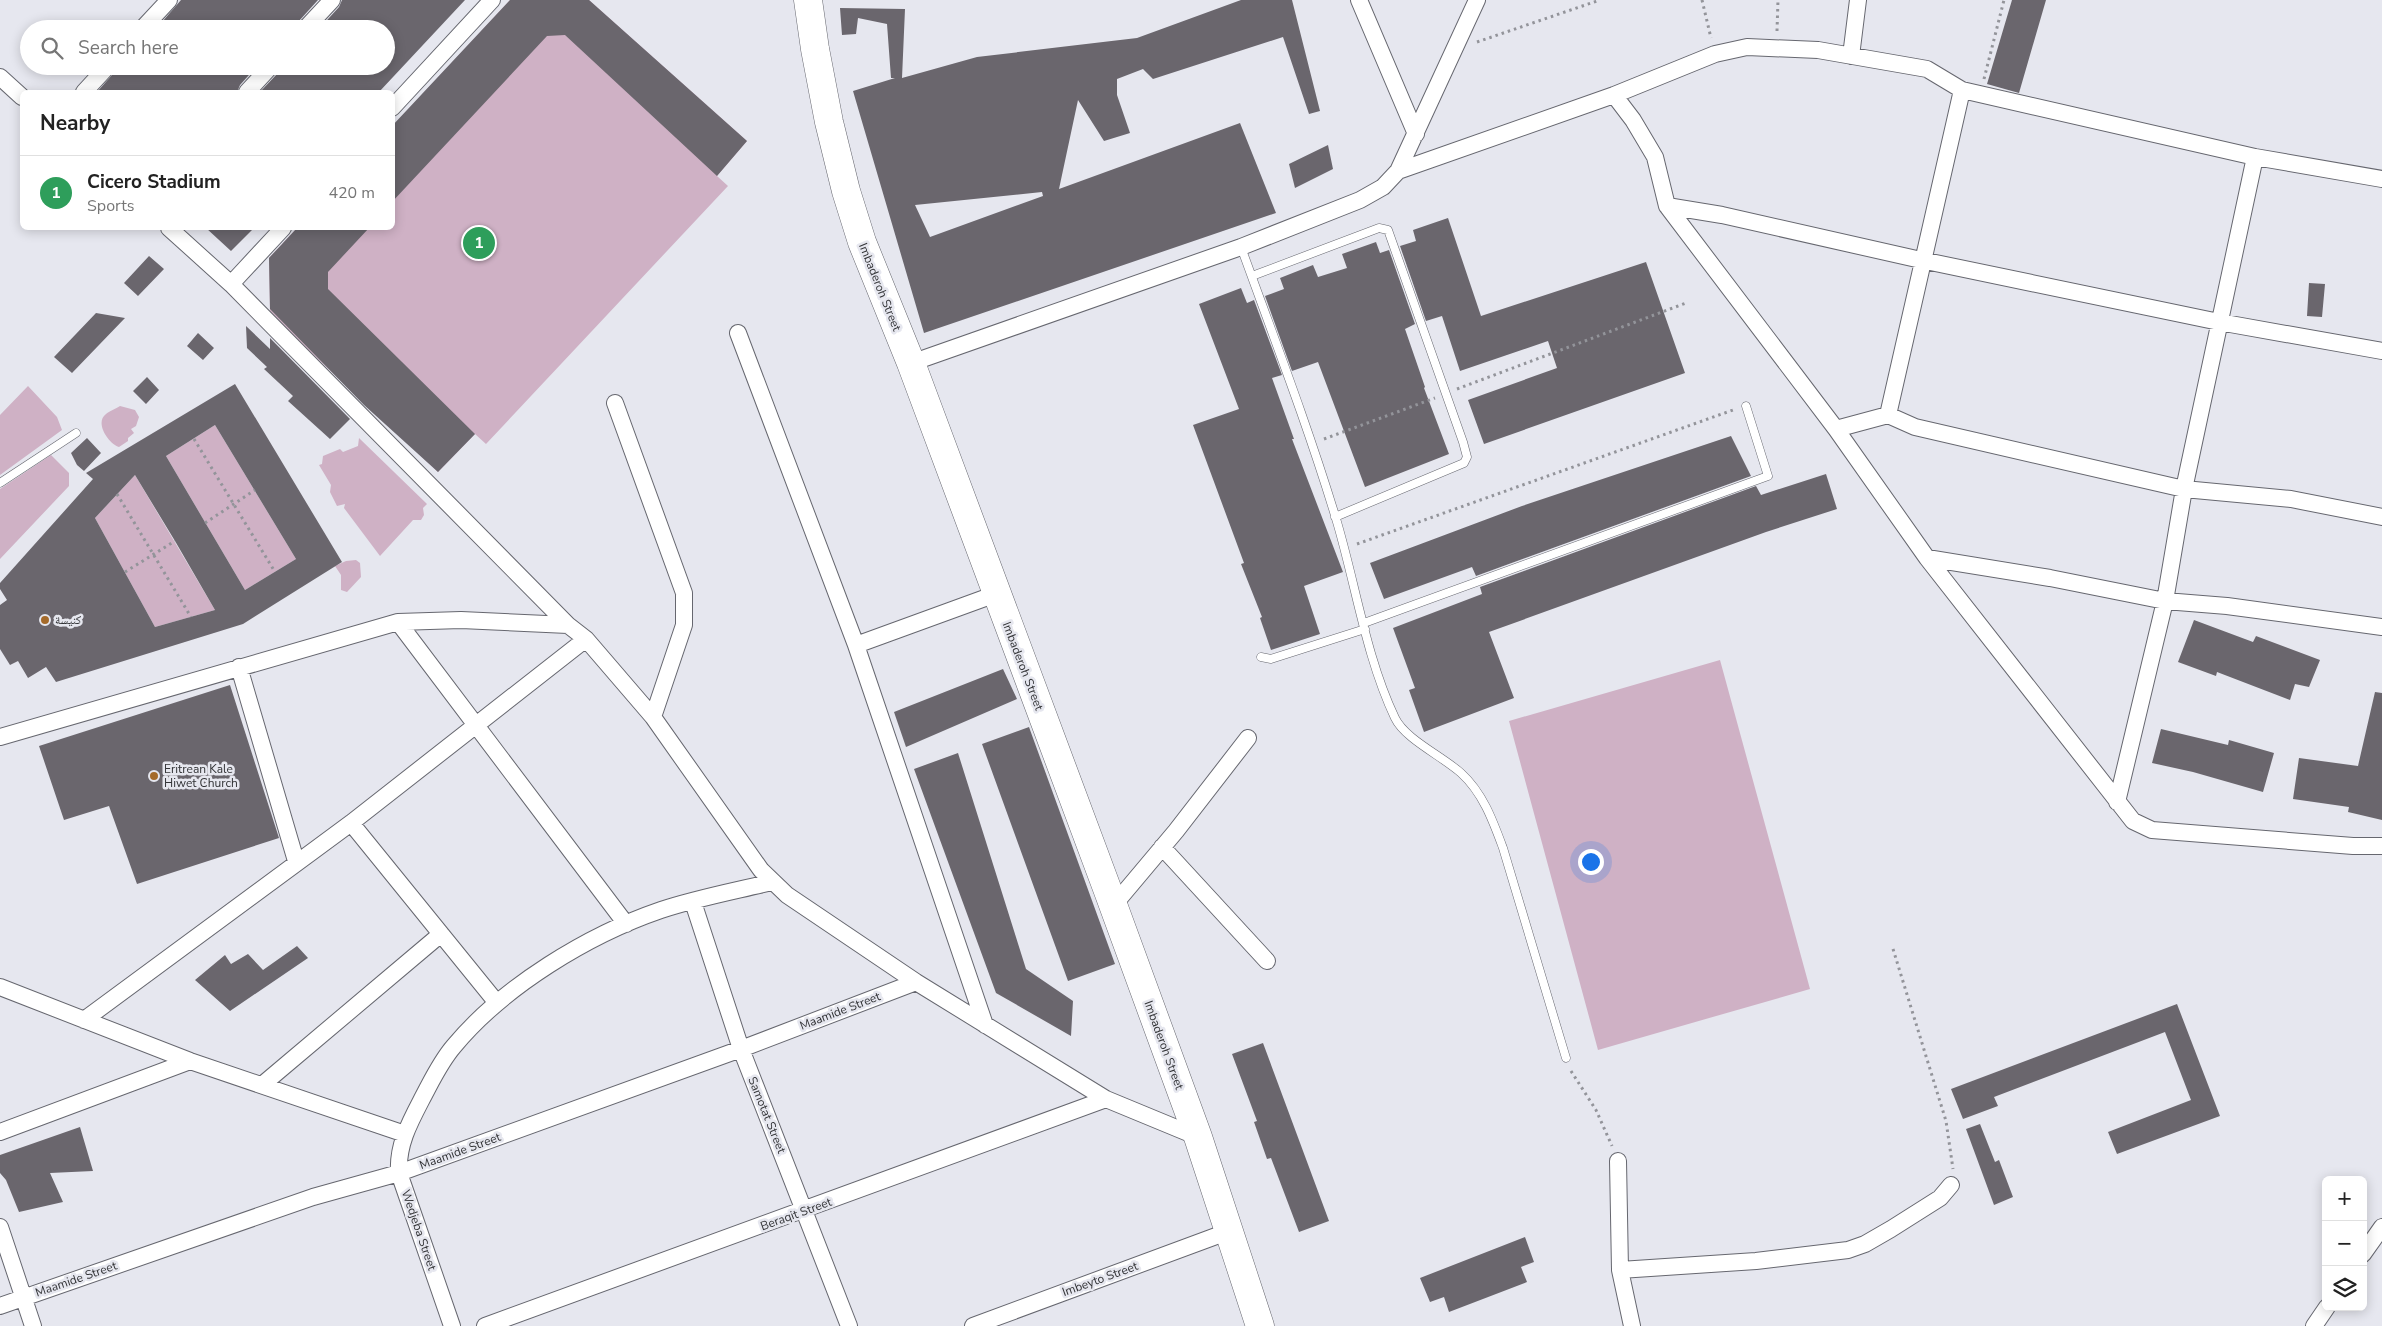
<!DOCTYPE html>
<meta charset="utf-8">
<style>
:root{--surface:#fff;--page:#f2f2f2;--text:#222;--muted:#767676;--line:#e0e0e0;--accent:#db2777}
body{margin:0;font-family:"Nunito Sans","Noto Naskh Arabic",sans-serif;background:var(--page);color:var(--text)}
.controls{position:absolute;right:15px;bottom:15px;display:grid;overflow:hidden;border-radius:8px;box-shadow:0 2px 12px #0003}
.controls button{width:45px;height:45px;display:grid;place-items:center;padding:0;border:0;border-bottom:1px solid var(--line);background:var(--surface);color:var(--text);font:25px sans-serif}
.you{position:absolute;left:1590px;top:861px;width:18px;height:18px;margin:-12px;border:4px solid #fff;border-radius:50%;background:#1a73e8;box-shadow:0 0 0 8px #1a73e833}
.badge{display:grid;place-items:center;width:32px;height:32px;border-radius:50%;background:var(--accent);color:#fff;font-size:16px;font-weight:700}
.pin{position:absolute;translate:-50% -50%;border:2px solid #fff;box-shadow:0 1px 5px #0006}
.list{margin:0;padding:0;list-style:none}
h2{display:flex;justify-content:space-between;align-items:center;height:65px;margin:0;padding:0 20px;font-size:21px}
h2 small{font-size:16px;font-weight:400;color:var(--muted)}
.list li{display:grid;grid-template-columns:32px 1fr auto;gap:15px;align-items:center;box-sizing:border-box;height:75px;padding:0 20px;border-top:1px solid var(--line)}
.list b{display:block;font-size:19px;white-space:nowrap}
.list p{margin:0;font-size:16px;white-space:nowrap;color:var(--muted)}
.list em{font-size:16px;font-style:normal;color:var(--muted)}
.icon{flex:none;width:28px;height:28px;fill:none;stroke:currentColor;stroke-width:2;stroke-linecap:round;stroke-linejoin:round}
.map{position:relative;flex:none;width:2382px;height:1326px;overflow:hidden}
.search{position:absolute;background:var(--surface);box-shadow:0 2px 12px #0003;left:20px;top:20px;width:375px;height:55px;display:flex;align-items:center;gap:12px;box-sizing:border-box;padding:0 18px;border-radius:28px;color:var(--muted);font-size:19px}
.panel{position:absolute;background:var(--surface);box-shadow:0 2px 12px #0003;left:20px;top:90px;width:375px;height:140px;border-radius:8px}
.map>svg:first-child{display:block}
.green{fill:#cfb1c5}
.building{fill:#6a666d;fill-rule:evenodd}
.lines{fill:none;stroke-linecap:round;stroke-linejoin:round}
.service-casing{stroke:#66676f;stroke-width:9}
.minor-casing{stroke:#66676f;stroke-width:18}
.trunk-casing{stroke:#66676f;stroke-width:29}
.path{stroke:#93949a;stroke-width:3;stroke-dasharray:2.5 4;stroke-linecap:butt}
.service{stroke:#fff;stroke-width:8}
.minor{stroke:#fff;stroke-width:16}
.trunk{stroke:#fff;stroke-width:28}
.poi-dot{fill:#a46a2a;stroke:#e6e7ef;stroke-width:2}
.labels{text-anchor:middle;stroke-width:5;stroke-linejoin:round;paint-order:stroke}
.street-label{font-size:12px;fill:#323336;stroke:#e6e7ef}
.poi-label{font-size:12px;fill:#323336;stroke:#e6e7ef;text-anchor:start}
</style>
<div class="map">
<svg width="2382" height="1326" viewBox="0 0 2382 1326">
<rect width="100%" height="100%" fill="#e6e7ef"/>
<path class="green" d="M510,0h79l158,141 -30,35 11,10 -242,258 -11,-10 -37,38 -168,-158 -1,-56 28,-30h95l1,-102z
M28,386l29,31 5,13 -62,45v-60z
M120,406l15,4 4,7 -3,9 -5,3 3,4 -6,5v3l-9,6c-10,-3 -25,-24 -13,-33 3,-3 10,-5 14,-8z
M215,425l81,134 -51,31 -79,-134z
M359,438l68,66 -4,4 1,7 -3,5h-8l-33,36 -36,-48 1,-4 -8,2 -7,-14 1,-7 -12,-20 3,-1 1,-8 17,-7 3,3 15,-6z
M51,455l18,18v13l-69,73v-70z
M135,475l80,135 -60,17 -60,-109z
M356,560l4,3 1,14 -14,15 -6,-2v-15l-6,-9 11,-5z
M1720,660l90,329 -212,61 -89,-329z"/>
<path class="building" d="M181,0h137l-20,22 -3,7h-139z
M342,0h123l-86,92h-119l18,-19 3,-7h105v-37h-67l20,-22z
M510,0h79l158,141 -30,35 -152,-141 -18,1 -155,166v-76z
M1241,0h51l28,111 -11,3 -26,-77 -130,42 -10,-10 -26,10v16l13,38 -26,8 -26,-41 -19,89 181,-66 36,90 -352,120 -71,-242 42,-13h-4l-4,-54 -29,-6 -2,16 -14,1 -2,-27 65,1 -3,69 75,-21 160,-19zM1042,192l1,4 -113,41 -15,-32z
M2012,0h34l-27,93 -32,-9z
M120,66h137l-17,19 -3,7h-140z
M1328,145l5,24 -38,19 -6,-24z
M1448,218l33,98 165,-54 39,111 -201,71 -16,-44 89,-32 -9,-27 -88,30 -18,-55 -16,5 -26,-75 16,-5 -3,-11z
M206,228h48l-23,23z
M297,228h72l-41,44v17l147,145 -37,38 -74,-67 -94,-96 -1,-51z
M1376,242l4,11 9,-3 26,74 -10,5 20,58 -1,1 25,66 -84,33 -47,-125 -26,9 -27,-75 19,-7 -4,-11 33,-13 5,12 29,-9 -5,-14z
M149,256l15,13 -26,27 -14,-13z
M2309,283l16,1 -3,33 -15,-1z
M1241,288l6,15 7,-3 28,75 -10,3 22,61h-2l51,133 -39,14 16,48 -49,16 -11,-32 2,-1 -21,-53 3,-1 -51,-138 46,-16 -40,-105z
M96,313l29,5 -53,55 -18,-16z
M246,326l24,23v-11l80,81 -20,20 -42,-38 5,-5 -29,-27 3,-2 -20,-19z
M198,333l16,15 -11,12 -16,-14z
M147,377l12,13 -13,14 -13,-13z
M235,384l107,178 -99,62 -187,58 -10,-15 -18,11 -10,-17 -8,4 -10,-16v-44l7,-5 -7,-11v-6l93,-104 -7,-6zM215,425l81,134 -51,31 -79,-134zM135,475l40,66 40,69 -60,17 -60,-109z
M1731,436l20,40 -275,100 -4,-9 -88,32 -14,-36 152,-57z
M87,438l14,15 -17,18 -7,-6 -6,-12z
M1826,474l11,35 -71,23 -277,100 25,66 -90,34 -15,-42 6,-2 -22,-60 89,-34 -2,-7 276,-101 5,9z
M2194,620l59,22 3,-6 64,24 -11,27 -14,-3 -5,16 -73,-28 -1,4 -38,-14z
M1003,669l14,30 -111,48 -12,-35z
M230,685l49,153 -142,46 -28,-78 -45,14 -25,-74z
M2375,692l7,1v127l-34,-8 1,-5 -56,-8 6,-41 59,8z
M1029,727l86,237 -47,17 -86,-237z
M2161,729l67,16 1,-5 45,13 -11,39 -70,-20 -41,-9z
M958,753l68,216 47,32 -2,35 -75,-43 -82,-224z
M297,946l11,12 -78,53 -35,-31 30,-25 6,9 17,-10 15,16z
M2177,1004l43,112 -103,38 -9,-22 83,-32 -26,-68 -171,65 4,9 -35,13 -12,-30z
M1263,1043l66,178 -30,11 -28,-74 -4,1 -13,-37 3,-1 -25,-67z
M1980,1124l15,38 4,-2 14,37 -19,8 -28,-76z
M80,1127l13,44 -43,2 13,29 -44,10 -13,-32 -6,-7v-18z
M1525,1237l9,25 -13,5 6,15 -78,30 -5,-15 -14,5 -10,-24z"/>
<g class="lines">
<g class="service-casing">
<path id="service" d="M1241,247c33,91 68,182 96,275 19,64 29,135 58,196 10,21 47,38 66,55 22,20 32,48 42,75l63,210
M1252,276l127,-48 9,2 75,212 4,15 -3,6 -129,54
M0,483l76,-50
M1364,623l404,-147 -22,-70
M1261,657l10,2 94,-30"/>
</g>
<g class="minor-casing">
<path id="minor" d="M1359,0l57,134
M142,29l27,-29
M305,29l27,-29
M1851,56l7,-56
M0,77l22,20
M84,92l24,-26
M247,92l24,-26
M1614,95l19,25 22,37 12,49 169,223 91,129 206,263 19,9 201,16h29
M392,108l100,-108
M1398,171l79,-171
M1667,206l55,9 199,45 298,62 163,29
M169,228l62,56 337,341
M231,284l52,-56
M738,333l118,312 129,380
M911,363l330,-116 119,-47 23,-13 15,-16 216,-76 101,-41 32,-7 71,3 109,19 35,21 293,67 127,22
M615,403l69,190v32l-31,92
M1888,415l74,-325
M1836,429l52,-14 27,12 269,62 107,10 91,18
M1927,558l123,20 115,23 62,5 155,21
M398,622l228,302
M856,645l140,-51
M239,667l57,194
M0,737l398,-115 63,-2 107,5 18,14 67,78 108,153 26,25 129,87 190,117 92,38
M2117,802l48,-201 19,-112 71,-332
M351,823l146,180
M1162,847l105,114
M693,902l48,147 108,277
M1113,906l63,-75 72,-93
M0,987l190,74 215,73
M84,1020l267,-197 235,-184
M262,1085l179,-151
M0,1132l190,-71
M1618,1161l2,109 12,56
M0,1227l33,99
M2363,1254l19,-27
M1620,1270l136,-9 92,-11 17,-6 26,-15 49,-31 11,-13
M0,1306l313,-109 86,-24 342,-124 175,-67
M452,1326l-53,-153c-2,-29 12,-53 25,-78 9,-17 17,-34 30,-49 50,-60 134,-111 207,-136 36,-12 74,-19 111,-28
M485,1326l621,-227
M973,1326l254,-94
M2314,1326l13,-19"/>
</g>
<g class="trunk-casing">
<path id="trunk" d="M808,0l7,49 14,73 17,69 16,51 49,121 197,528 90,246 62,189"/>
</g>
<path class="path" d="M1702,0l9,38
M1777,31l1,-31
M1477,42l123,-42
M1984,79l20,-79
M1457,389l229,-86
M194,439l81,133
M1324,439l111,-41
M117,494l74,123
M205,523l50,-33
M1357,544l376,-134
M125,572l50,-31
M1893,949l53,172 7,48
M1571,1071l25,39 16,36"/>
<use href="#service" class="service"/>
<use href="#minor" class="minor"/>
<use href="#trunk" class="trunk"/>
</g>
<g class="poi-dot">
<circle cx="45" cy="620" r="5"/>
<circle cx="154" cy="776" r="5"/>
</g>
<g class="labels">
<g class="street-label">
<text transform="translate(880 287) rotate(68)" y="4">Imbaderoh Street</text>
<text transform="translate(1023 666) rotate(69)" y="4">Imbaderoh Street</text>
<text transform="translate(840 1011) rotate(-21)" y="4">Maamide Street</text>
<text transform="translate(1164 1045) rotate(70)" y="4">Imbaderoh Street</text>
<text transform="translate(767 1115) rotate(68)" y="4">Samotat Street</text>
<text transform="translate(460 1151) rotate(-20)" y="4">Maamide Street</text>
<text transform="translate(796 1214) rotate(-20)" y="4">Beraqit Street</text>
<text transform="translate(419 1230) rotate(71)" y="4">Wedjeba Street</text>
<text transform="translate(76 1279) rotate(-19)" y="4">Maamide Street</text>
<text transform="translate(1100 1279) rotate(-20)" y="4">Imbeyto Street</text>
</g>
<g class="poi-label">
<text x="55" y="624">كنيسة</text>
<text x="164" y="773">Eritrean Kale<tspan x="164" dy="14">Hiwet Church</tspan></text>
</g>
</g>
</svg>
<div class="controls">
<button>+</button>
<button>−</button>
<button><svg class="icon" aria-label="layers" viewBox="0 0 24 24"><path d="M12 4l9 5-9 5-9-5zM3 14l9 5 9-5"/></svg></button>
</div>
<div class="you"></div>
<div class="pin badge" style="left:479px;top:243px;background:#2e9e5b">1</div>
<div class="search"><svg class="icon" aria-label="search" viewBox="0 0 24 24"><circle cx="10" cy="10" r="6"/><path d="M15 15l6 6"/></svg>Search here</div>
<section class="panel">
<h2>Nearby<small></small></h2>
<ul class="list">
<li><span class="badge" style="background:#2e9e5b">1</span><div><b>Cicero Stadium</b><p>Sports</p></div><em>420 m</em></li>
</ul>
</section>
</div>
